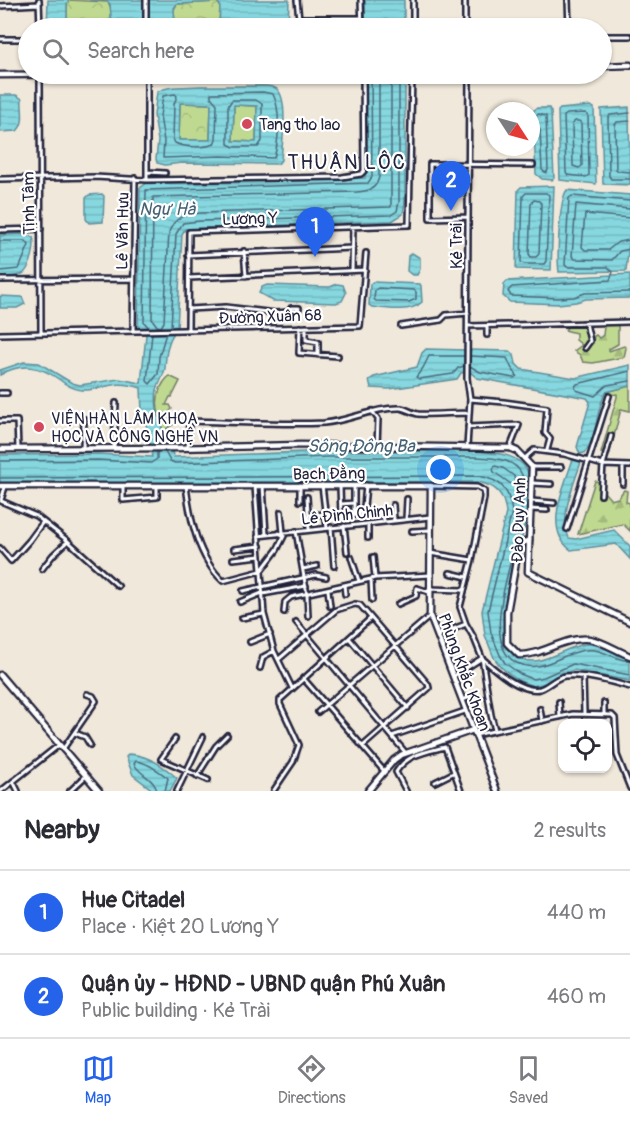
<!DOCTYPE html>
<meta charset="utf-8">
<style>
:root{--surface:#fff;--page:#f2f2f3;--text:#2b2b33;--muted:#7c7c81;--line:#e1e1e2;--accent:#2563eb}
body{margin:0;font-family:Pangolin,sans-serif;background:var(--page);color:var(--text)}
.controls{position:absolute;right:18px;bottom:18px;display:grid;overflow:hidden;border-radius:12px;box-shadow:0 2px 4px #0004}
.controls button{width:54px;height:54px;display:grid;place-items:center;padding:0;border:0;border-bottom:2px solid var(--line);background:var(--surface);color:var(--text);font:30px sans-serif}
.compass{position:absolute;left:486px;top:102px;width:54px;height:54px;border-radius:50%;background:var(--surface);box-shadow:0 2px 4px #0004;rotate:126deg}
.you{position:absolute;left:441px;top:470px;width:21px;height:21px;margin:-15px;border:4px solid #fff;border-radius:50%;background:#1a73e8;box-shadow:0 0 0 9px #1a73e833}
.badge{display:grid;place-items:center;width:39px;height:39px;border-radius:50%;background:var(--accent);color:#fff;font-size:20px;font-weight:700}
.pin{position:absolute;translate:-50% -50px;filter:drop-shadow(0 2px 3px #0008)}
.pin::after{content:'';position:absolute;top:32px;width:21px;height:18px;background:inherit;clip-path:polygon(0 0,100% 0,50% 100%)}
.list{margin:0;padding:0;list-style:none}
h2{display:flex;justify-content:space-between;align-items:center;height:78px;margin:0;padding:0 24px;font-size:26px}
h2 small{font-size:20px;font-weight:400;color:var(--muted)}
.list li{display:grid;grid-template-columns:39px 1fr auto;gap:18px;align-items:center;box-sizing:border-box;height:84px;padding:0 24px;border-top:2px solid var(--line)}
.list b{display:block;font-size:22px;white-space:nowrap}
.list p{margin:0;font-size:20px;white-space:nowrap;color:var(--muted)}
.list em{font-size:20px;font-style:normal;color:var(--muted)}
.icon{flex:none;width:33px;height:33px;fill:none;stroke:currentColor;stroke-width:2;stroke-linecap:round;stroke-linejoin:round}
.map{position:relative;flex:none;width:630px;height:791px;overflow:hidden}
.search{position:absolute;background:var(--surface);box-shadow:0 2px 4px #0004;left:18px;right:18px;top:18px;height:66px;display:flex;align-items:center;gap:15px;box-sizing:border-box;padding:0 21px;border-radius:33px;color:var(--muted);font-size:22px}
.sheet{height:246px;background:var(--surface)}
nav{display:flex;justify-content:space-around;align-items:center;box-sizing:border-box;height:84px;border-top:2px solid var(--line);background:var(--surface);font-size:16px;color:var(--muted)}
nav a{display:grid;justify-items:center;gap:3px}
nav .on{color:var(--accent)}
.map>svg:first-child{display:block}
.forest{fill:url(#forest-firs);stroke:#707e66;stroke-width:1.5}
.park{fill:url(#park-crowns);stroke:#707e66;stroke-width:1.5}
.garden{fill:#bfd990;stroke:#707e66;stroke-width:1.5}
.water{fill:url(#water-rules);stroke:#5e8f9d;stroke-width:1.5;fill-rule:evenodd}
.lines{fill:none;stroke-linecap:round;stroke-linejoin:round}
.shore{stroke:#4a6a7d;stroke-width:1.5}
.minor-casing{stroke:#22223b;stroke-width:8}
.tertiary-casing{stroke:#22223b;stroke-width:9}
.secondary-casing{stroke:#22223b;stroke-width:9}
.minor{stroke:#fff;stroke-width:3}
.tertiary{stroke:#fff;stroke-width:4.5}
.secondary{stroke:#fff;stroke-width:4.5}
.poi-dot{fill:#d1495b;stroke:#fff;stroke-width:2}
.labels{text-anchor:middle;stroke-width:4.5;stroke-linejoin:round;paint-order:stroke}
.poi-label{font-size:16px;fill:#22223b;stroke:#fff;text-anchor:start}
.street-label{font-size:16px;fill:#22223b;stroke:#fff}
.water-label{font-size:18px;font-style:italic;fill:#456174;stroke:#fff}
.quarter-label{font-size:20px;letter-spacing:1.5px;fill:#22223b;stroke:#fff}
</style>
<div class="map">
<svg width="630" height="791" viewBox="0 0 630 791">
<defs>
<pattern id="forest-firs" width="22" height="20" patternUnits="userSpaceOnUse" patternTransform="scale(1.5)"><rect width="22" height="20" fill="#bfd990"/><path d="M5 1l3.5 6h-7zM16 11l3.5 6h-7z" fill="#a4ba7d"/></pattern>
<pattern id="park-crowns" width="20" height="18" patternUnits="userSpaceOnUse" patternTransform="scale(1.5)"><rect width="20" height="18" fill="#bfd990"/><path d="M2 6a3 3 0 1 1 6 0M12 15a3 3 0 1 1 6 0" fill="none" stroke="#a4ba7d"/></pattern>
<pattern id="water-rules" width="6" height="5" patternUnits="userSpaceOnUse" patternTransform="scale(1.5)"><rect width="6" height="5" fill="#86d7df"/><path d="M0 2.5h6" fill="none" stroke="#73b8c0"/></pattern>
</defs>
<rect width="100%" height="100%" fill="#f0e8da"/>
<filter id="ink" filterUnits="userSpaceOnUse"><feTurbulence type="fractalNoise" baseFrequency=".0167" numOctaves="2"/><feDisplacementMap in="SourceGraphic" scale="12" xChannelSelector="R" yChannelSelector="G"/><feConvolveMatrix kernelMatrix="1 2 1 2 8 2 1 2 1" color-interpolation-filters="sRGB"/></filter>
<g filter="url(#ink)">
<path class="forest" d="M582,320h6v19l-3,6h3l5,-2 1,-7 2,-1 3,3 4,-3 1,-8 3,-6 11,1v22l-9,5v2l15,-5 2,2 -2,9 -31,6 -10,-1 -3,-7 -6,-4 8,-6 -6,-5v-7l-11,-3 6,-7h8z
M169,376l11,5 -8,16h-2l-4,8h4l2,4 -5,6 2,3h3l3,3 -1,3 -11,7c-6,-20 -11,-38 6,-55z
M630,386v25l-9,-2 -12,47 -8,-3 16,-56v-3l-8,1 -3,-3z
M595,481l8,2 1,9 7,8 7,-2 6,-8 3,1 -1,11 4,1v28l-7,-7 -45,10z"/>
<path class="park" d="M69,0l39,2 3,6 1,20h-45v-24z
M217,2l3,3 -1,23h-44l-1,-19 3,-5z
M180,103l31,1 -1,36h-31z"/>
<path class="garden" d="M234,105l23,1 -1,36 -23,-1z"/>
<path class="water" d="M48,0h21l-2,4v24h-20z
M89,0h54v28h-31l-2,-24 -3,-3z
M148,0h141l-1,28h-69l1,-23 -3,-3 -40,2 -3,4 1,20h-26z
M365,0h39v28h-39z
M366,74h39v128l-2,12 -11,7 -207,8 -3,5 -5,95c-10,11 -11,25 -12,39 -1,8 -6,14 -8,22 -4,23 8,46 17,67l153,-6h151c16,2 39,2 49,19 3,7 2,15 2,23 -3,38 -15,74 -20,112 -1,9 -4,18 -4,27 0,7 6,20 12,24 20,16 49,-11 69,-12 15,-1 31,7 44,12v25l-57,-11 -27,13 -13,3 -16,-6 -16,-13 -7,-9 -9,-23 -3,-24 24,-98c-2,-19 -9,-27 -28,-31l-478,2v-29l98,-1 54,3 -5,-29 -5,-16 -1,-24c-30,-10 -35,3 -60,2 -7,-1 -15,-5 -21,-10 -20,-14 -38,-18 -60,-5v-5l24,-8 15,1 33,20 8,2 39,-6 22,4 5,-48 -4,-5 -4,-1 2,-141 7,-5 218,-5z
M200,86h63c5,0 10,0 14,3 12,11 5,55 4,71l-3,4 -96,-1 -17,2 -8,-2 -1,-4 2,-18 -4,-26 3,-23c12,-7 30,-5 43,-6zM180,103l31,1 -1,36h-31zM234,105l23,1 -1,36 -23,-1z
M0,95h16l6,4c-1,12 4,23 -5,32l-17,1z
M591,106l3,2 2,76 -36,-4 -2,-69 2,-2z
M629,107l1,78 -27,-1 -2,-75z
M537,108h12l2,4 3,66 -2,2 -10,-1 -6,-5 -3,-63z
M554,186l-3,84 -35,-1 2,-79 3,-3z
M567,190l63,5v38l-4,38 -67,1c-2,-13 0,-73 8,-82z
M102,194l2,2 -1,26 -14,1 -3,-4v-21l3,-3z
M21,234l12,3c3,10 -2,29 -9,36 -6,5 -17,3 -24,4v-42z
M412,253l8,5v11l-3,6h-5l-5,-4 1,-15z
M630,274v24l-44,1 -10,3 -18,2 -48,-2 -7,-6 1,-12 3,-3z
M373,282l47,2 1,2 1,16c-11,11 -35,7 -50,5l-3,-2 1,-21z
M337,284l6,1 3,8 -4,8 -6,2 -63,-2 -14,-8 3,-6 5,-2 63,2z
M0,296l22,1 3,7 -8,4h-17z
M426,349l83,2 5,4 2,9 5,5 54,9 55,-13v21l-24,6c-11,18 -8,46 -22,61l-4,1 -3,-7 13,-45 -3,-4 -110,-20 -7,-6 -9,1 -4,6 -68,10 -18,-1 -2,-8 5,-3 43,-10 5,-14z
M573,459l8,3c-7,23 -22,53 -12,76l7,1 38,-9 16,16v13l-14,-15 -45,6c-29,-21 -6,-65 2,-91z
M129,754c19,1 34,11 48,24l-7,13h-16l-21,-16 -7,-18z"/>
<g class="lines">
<path class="shore" d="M379,74v103c-3,13 -11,14 -22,15l-204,5 -1,122 5,7 4,1 3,-5 5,-90c6,-16 15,-17 31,-19l191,-6v-133
M263,92l10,2c8,16 6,47 1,64l-53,-2 -58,2 1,-17 -4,-25 3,-20 12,-2 2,2 -3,8 -1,35 2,4c10,5 30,5 39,1l2,-5 1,-35 -6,-7v-4z
M232,100h24l6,4v37l-4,6h-24l-6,-3v-38z
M585,113l3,2 1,60 -3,2 -18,-2 -2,-3 -2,-56 3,-2z
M630,113l-20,2 -2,3 1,58 2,3h19
M531,117l8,-3 7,2 2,54 -2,3 -4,-3 -2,-40 -4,-5h-5
M575,121h4l2,2 1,43 -3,2 -6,-2 -1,-42z
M630,121l-13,1 -2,3 1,44 2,2 12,1
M526,193h20l3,2 -3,66 -2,3h-20l-3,-2 2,-66z
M534,200l5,1 2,2 -2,51 -3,3h-5l-2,-3 2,-51z
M630,201l-58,-5 -3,2 -4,67 2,2h41l5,5 -3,8 -98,7 -4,4 3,5 47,2 16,-1 11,-4 45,-1
M630,209l-54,-5 -4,52 3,3 37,1 8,-9 10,-2
M630,218l-45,-4 -3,33 3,3h23l10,-8 12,-2
M0,241h26l3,4 -10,24 -19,2
M378,288l36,2 2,2v7l-7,3 -33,-1 -2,-2 1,-9z
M171,327l5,-93 7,-11 17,-2 191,-6 6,-4 2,-9v-128
M149,328l-5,-6 2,-132 222,-7 4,-6 -1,-103
M152,334l-5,47 3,3 8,-10 1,-17 7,-24
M464,366l-6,2 -5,6 -34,5 -3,-2 7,-9 6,-12h35
M470,366l10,6 34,6 3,-2 -6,-9 -4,-9 -37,-2
M630,371l-53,13 -2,3 1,3 19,6 12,-11 23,-4
M165,452l5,9 5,2 152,-6h150c15,1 38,1 45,18 2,5 1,12 1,18 -1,13 -2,27 -5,41 -6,28 -38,112 -1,129 25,12 45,-11 69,-13 16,-2 29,10 44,11
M0,461l98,-1 53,3 6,-4v-7
M495,466l8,2 11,8 1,7 -4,1 -17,-12 -1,-3z
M0,478l478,-2c24,4 31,13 34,36l-24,99 3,22 9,22 5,8 15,11 13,5 11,-2 29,-13 57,11
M157,791c-2,-12 -17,-16 -23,-27l2,-3c11,1 23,10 32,17l-3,13"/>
<g class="minor-casing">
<path id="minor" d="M39,0l1,28
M146,0v28
M297,0l3,28
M361,0l1,28
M413,0v28
M465,0v28
M568,0l1,28
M0,6l39,-2
M298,18h63
M602,36h28
M0,39h28
M40,74l1,259
M147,74v106
M148,172l17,1
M0,179l95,-2 52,3 195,-3 19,-3 3,-3 -1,-97
M468,217l-38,1v-54l103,1
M0,230l41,-1
M244,251l2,25
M188,255l165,-7
M352,270l1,-43
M189,278l176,-8
M0,280l133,-1
M189,309l37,-2 49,6 14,-1 2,-4h8
M401,326l40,-6 5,-5 22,-2
M468,326l162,-4
M487,326v9
M300,327l-1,26 39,3
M306,327v13l12,2v13
M188,330l1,-98 220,-7 3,-151
M133,331l2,-153
M0,334l360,-8 6,-73
M585,348l5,-7 -4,-18
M0,393h7
M470,399l34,3 43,6 -2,25 5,6 -3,11
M372,411l6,8 -1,27
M0,421h17l1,27
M468,427l51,-2 -9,23
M467,447l3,-48 -3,-21 2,-304
M83,448l1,-29
M114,448l2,-45
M188,448l1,-27c45,1 90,4 135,2 26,-2 50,-16 77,-15 6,1 11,5 17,6 17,1 35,-1 51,-1
M525,458l9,-8 30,4 39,11 27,1
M623,466v18
M532,467h29
M532,483l19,1
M322,485l5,43
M123,486v14l34,-3v-11
M186,486c4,33 12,72 37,95l38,-10 16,-21 7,-14 -5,-3
M255,486l9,128 10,37 18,37
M263,486l3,48
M340,486l1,31 13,-2v-28
M431,486l46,1 7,4v7l-12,62 -12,47 6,17 8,14 8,20 9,57 4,15
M601,495l2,-30 8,-29
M307,497l2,32
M1,500l4,-13
M1,501l35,15 32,25 50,45
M300,501v-16
M532,501l22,2
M341,504l13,-1
M393,505l1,15
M364,507l2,-22
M530,509l17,1
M281,512l2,21
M383,513l1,8
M309,515l17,-1
M406,519l1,-20
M344,526l3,26
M331,527l3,39
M567,529l42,-133
M296,531l11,64 1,21
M412,531l19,-1
M258,536l172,-19
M368,538v-14
M0,548l11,13 18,-20 14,-19
M234,549l26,-3
M430,553l42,7
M351,557l8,24
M373,557l2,21
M233,559l27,-3
M42,569l11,-14 15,-14
M303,569l14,-3
M450,573l17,4
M371,579l1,21
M344,585l1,9
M429,589l34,1
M328,590l2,16
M243,591l73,-16 10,2
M263,594l43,-8
M240,602l22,-9
M398,604l18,-8 1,-8 12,4
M284,612l1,-10 6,-5 84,-19 56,-3
M242,618l22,-4
M296,622l109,130
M438,635l28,-11
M349,638l59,70
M250,642l20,-8
M279,659l57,-49 19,-6 5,1 68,79 1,4 -66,58
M483,659c13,12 38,34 57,30 9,-3 16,-12 25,-13 17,-2 48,6 65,11
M260,668l3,-11 11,-6
M454,676l28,-18
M583,677l1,36
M303,678l81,93
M462,700l12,-4
M559,702l1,15
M540,709l2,12
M318,712l112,-96
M604,714v-11
M75,733l10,4 5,8
M475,735l98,-21 39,1 3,3 2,37 13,33
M392,736l73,-25
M175,739l-14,20 47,21
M63,749l33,-48 -3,-5 -6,-2
M197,776l19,-30 11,-11
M13,781l5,10
M435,782l18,-9
M274,790l19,-28 6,-17 -19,-41v-4l91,-82
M1,791l58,-46
M70,791l16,-15
M177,791l26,-54
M406,791l-10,-19c11,-18 30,-20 49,-25l16,44"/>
</g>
<g class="tertiary-casing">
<path id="tertiary" d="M0,486h431l-1,130 67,175
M529,540l-10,5 -12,67v31l12,12c23,1 46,-19 70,-16 14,2 28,12 41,17
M0,675l99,116
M368,791l26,-31 7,-5 72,-25"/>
</g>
<g class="secondary-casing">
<path id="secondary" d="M602,66l28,-1
M0,75l124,-1
M0,449l175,-1 126,-3 209,3 7,3 15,16 -4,105 102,50"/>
</g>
<use href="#minor" class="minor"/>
<use href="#tertiary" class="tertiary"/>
<use href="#secondary" class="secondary"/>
</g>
</g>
<g class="poi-dot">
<circle cx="247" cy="124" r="6"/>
<circle cx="39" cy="427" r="6"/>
</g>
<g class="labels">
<g class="poi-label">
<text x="259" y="130">Tang tho lao</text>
<text x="51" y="424">VIỆN HÀN LÂM KHOA<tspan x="51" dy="18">HỌC VÀ CÔNG NGHỆ VN</tspan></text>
</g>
<g class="street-label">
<text transform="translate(28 203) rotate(-91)" y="6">Tịnh Tâm</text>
<text transform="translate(250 218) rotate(-2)" y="6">Lương Y</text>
<text transform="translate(122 231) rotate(-89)" y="6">Lê Văn Hưu</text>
<text transform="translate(456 246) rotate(-90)" y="6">Kẻ Trài</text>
<text transform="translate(270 316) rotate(-2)" y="6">Đường Xuân 68</text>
<text transform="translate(329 473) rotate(-1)" y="6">Bạch Đằng</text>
<text transform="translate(347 514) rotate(-6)" y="6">Lê Đình Chinh</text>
<text transform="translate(518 520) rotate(-88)" y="6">Đào Duy Anh</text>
<text transform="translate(465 672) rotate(70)" y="6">Phùng Khắc Khoan</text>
</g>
<g class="water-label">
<text x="167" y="215">Ngự Hà</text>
<text x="361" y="452">Sông Đông Ba</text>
</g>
<g class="quarter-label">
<text x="347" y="169">THUẬN LỘC</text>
</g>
</g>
</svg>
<div class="controls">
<button><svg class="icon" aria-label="locate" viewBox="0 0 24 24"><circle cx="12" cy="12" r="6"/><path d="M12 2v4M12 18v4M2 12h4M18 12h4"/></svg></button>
</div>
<svg class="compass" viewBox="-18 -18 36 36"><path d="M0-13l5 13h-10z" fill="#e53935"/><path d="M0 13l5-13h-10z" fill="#7c7c81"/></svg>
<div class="you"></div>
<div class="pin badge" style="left:315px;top:257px">1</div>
<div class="pin badge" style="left:451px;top:211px">2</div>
<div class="search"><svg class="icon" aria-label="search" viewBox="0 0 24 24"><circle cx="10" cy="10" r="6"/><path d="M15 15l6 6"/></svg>Search here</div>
</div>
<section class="sheet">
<h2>Nearby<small>2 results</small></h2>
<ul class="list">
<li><span class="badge">1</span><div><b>Hue Citadel</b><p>Place · Kiệt 20 Lương Y</p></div><em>440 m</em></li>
<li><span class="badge">2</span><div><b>Quận ủy - HĐND - UBND quận Phú Xuân</b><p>Public building · Kẻ Trài</p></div><em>460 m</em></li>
</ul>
</section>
<nav>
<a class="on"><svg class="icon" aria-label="map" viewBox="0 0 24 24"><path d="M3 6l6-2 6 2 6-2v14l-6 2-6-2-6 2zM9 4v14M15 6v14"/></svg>Map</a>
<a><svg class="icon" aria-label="directions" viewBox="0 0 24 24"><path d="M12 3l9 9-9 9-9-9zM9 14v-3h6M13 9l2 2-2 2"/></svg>Directions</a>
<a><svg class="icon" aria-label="saved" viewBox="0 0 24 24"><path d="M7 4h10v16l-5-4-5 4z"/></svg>Saved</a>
</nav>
